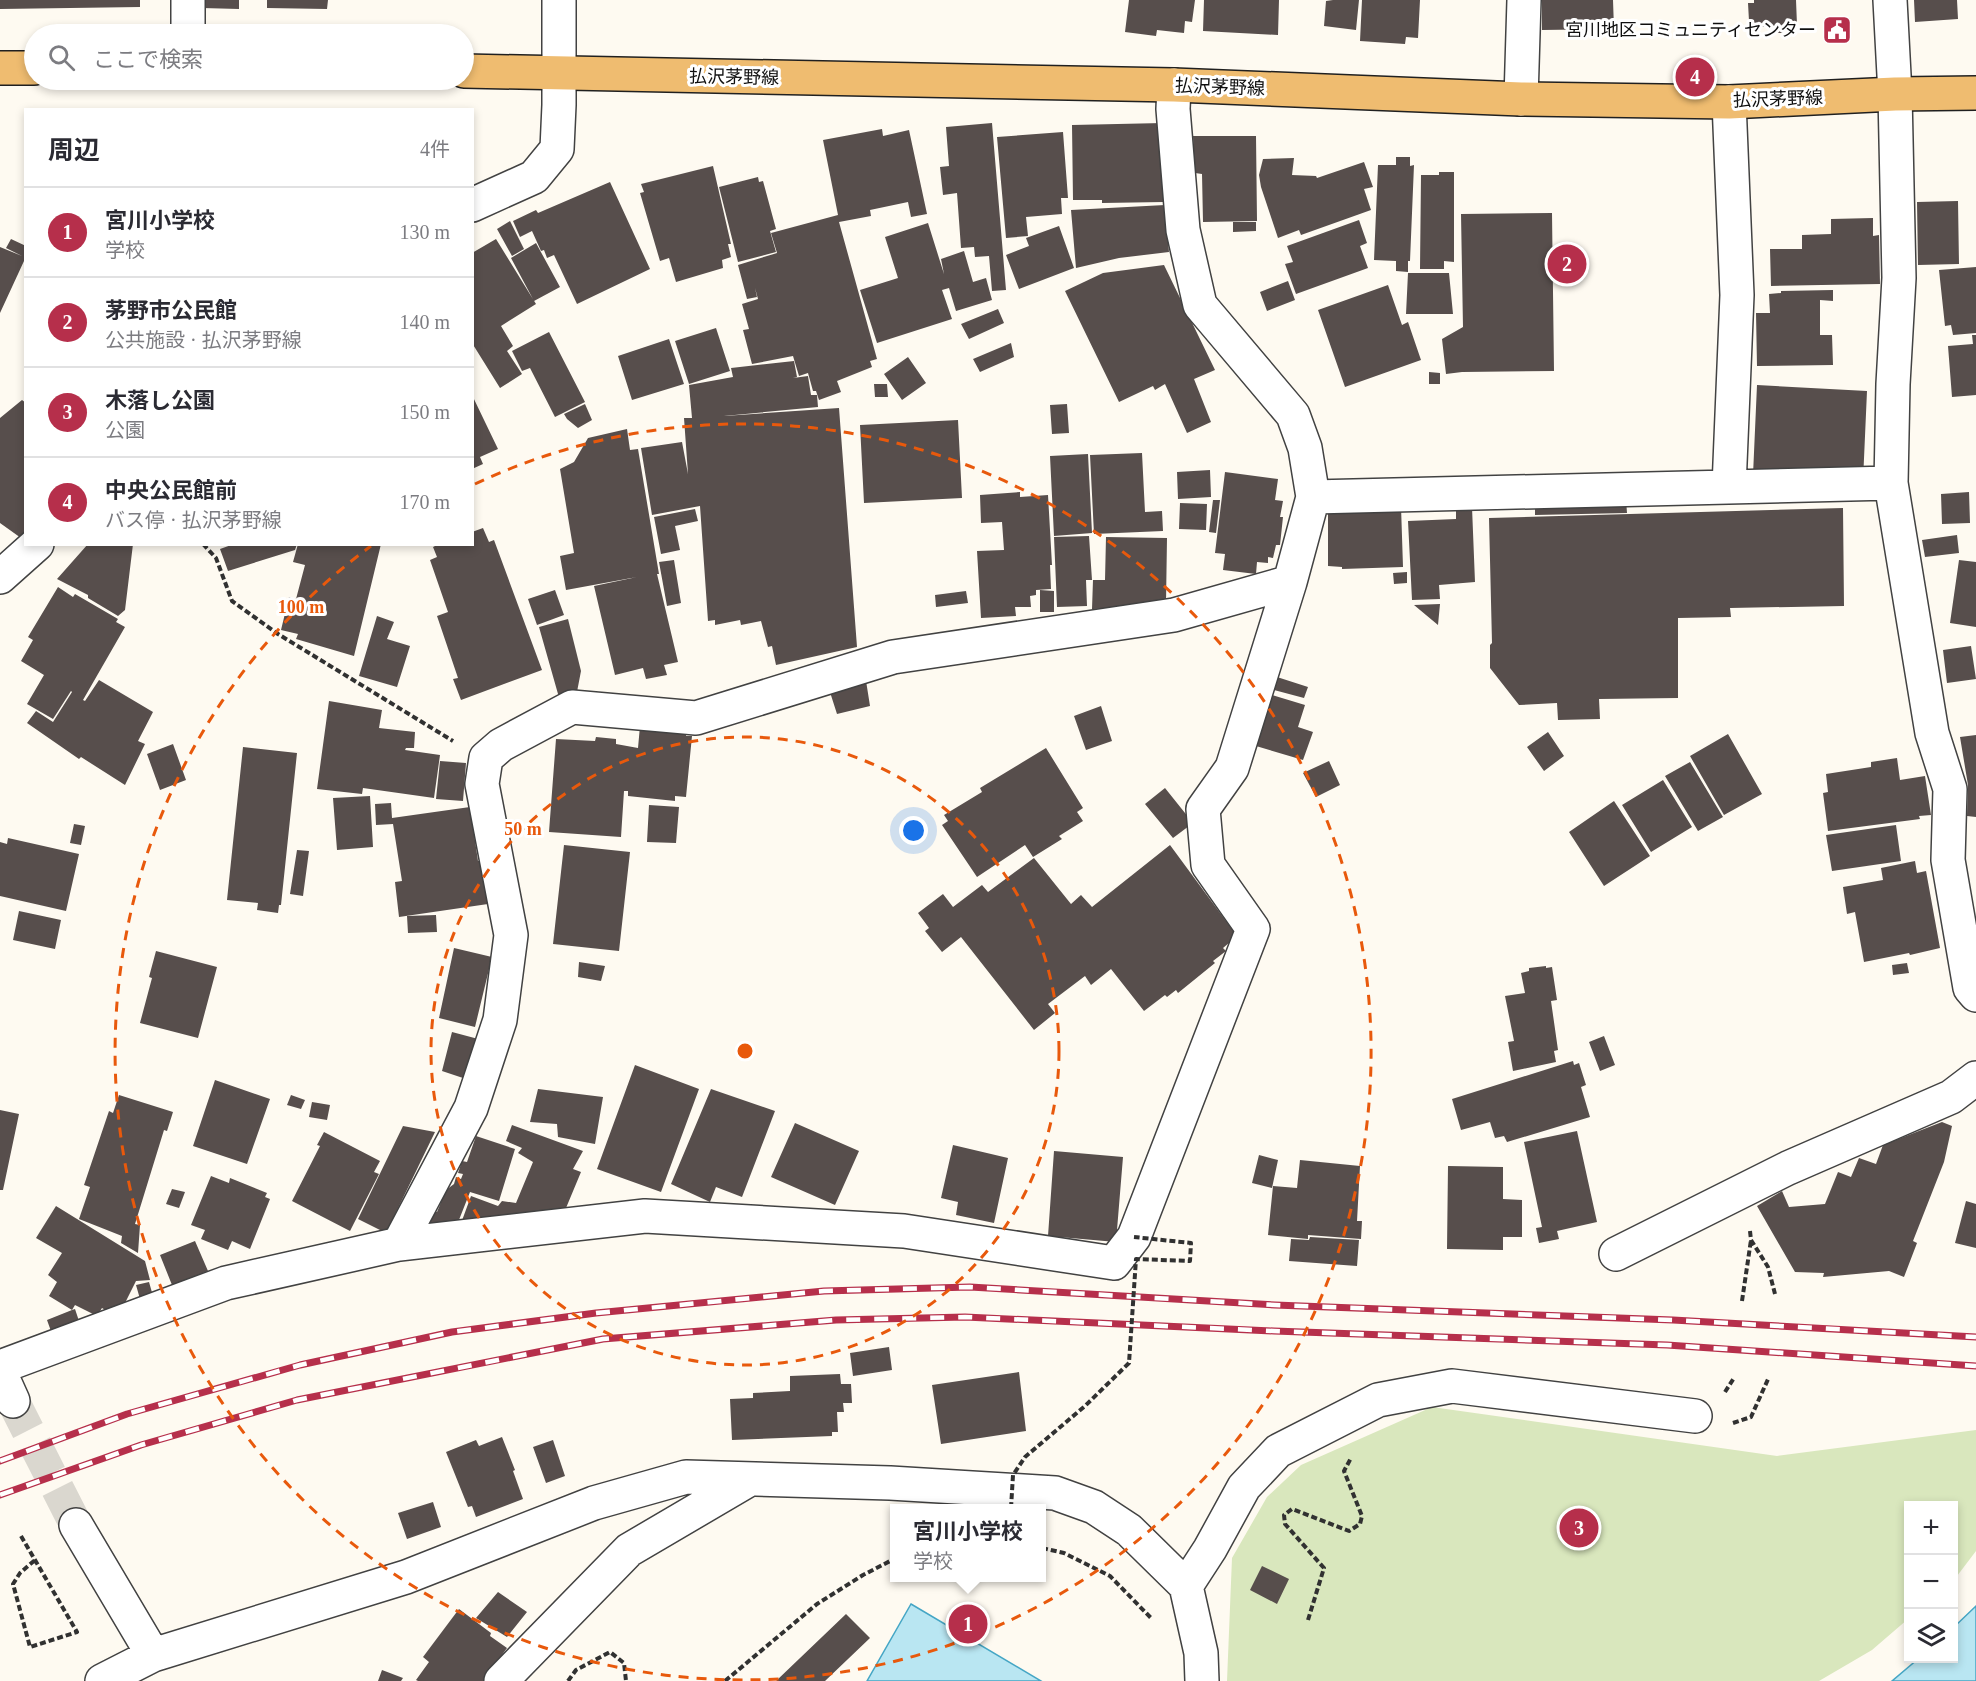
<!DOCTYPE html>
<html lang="ja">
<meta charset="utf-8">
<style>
:root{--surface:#fff;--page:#f2f2f3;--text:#2b2b33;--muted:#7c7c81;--line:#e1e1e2;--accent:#b62f4b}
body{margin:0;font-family:"Times New Roman","Noto Sans JP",serif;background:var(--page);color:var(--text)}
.controls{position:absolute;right:18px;bottom:18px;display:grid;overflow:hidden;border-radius:0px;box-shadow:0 3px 9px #0003}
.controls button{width:54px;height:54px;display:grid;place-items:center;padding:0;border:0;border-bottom:2px solid var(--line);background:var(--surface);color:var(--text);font:30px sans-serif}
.you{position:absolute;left:914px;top:831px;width:21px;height:21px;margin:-15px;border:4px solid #fff;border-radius:50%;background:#1a73e8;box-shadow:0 0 0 9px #1a73e833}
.badge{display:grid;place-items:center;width:39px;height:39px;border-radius:50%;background:var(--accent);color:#fff;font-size:20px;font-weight:700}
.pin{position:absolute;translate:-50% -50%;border:3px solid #fff;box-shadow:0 2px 6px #0006}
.popup{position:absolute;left:890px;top:1504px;width:156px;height:78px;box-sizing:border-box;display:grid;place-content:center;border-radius:0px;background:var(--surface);filter:drop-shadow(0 2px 4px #0005);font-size:20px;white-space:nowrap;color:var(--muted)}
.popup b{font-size:22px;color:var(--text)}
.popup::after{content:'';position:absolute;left:50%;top:100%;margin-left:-12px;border:12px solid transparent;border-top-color:var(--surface)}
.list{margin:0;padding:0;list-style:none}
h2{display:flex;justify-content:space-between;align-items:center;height:78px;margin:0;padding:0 24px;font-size:26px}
h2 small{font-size:20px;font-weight:400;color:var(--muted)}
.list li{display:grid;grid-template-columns:39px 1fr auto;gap:18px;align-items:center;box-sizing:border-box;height:90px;padding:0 24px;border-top:2px solid var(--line)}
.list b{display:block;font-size:22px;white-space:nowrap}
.list p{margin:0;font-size:20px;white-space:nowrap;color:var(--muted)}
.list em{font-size:20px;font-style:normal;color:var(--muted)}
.icon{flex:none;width:33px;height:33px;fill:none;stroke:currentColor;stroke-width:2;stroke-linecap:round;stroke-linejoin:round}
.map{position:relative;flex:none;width:1976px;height:1681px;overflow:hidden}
.search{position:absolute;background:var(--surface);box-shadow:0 3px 9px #0003;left:24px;top:24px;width:450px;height:66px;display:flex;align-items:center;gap:15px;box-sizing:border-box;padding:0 21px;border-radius:33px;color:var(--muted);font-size:22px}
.panel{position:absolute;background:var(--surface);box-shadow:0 3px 9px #0003;left:24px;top:108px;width:450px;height:438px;border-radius:0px}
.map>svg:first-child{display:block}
.green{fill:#d9e7bd}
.water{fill:#b9e6f2;stroke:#45a6c5;stroke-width:1.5}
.building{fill:#574e4c}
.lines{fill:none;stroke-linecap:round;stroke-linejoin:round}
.minor-tunnel{stroke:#dad7cf;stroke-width:33;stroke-dasharray:33 16;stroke-linecap:butt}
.minor-casing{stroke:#424242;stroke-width:36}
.major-casing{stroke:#202020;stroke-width:36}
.path{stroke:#313131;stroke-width:4;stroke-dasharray:6 3;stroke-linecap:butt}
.minor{stroke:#fff;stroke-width:33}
.major{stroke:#efbc70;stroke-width:33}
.rail-casing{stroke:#b62f4b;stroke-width:7}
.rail{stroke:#fff;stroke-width:4.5;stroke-dasharray:14;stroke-linecap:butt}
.path-bridge{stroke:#313131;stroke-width:4;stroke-dasharray:6 3;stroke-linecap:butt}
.ring{fill:none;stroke:#e8590c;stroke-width:3;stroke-dasharray:10 8}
.labels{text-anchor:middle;stroke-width:6;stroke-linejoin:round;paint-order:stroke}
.poi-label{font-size:18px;fill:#0f0f0f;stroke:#fff;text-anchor:end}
.street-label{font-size:18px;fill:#0f0f0f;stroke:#fff}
.centre{fill:#e8590c;stroke:#fff;stroke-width:3}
.ring-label{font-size:18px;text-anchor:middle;font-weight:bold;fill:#e8590c;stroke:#fff;stroke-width:6;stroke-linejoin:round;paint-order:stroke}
</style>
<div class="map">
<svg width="1976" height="1681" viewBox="0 0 1976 1681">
<rect width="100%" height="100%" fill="#fefaf1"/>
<path class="green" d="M1432,1407l345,49 199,-26v121l-22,29v-74h-46v113l-36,31 -53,31h-592l5,-123 35,-61 34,-32z"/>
<path class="water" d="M911,1604l130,77h-174z
M1976,1606v75h-84l26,-22 36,-1v-31z"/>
<path class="building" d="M0,0h140v7l-140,2z
M202,0h37v9l-37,-1z
M267,0h61l-1,9 -60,-1z
M1129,0h66l-3,22 -7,-1 -1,12 -27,-3 -1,6 -31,-4z
M1204,0h75l-1,35 -75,-4z
M1333,0h26l-3,30 -32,-4 2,-25z
M1362,0h58l-2,38 -12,-1 -1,7 -45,-3z
M1542,0h71l1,29 -72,1z
M1754,0h42l1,25h-7v8h-13v-7l-22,1 -1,-7 -5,1 -1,-18h6z
M1914,0h43l1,19 -43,3z
M992,123l14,167 -14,1 -3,-35 -14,1 -1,-10 -13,1 -4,-55 -14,2 -3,-28 9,-1 -3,-39z
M1163,123l1,79 -62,1v-3h-29l-1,-75z
M882,129l1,7 26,-6 18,84 -16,3 -3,-15 -38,8 1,6 -32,6 38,137 -7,2 2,6 -35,14 4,11 -22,8 -3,-9h-3l-5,-18 -9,3 -6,-20 -41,8 -9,-34 6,-1 -7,-25 16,-5 -3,-11 2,9 -10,2 -9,-34 39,-12 -6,-20 67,-18 -15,-75z
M1063,132l5,66h-7l1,16 -36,3 2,19 -22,2 -9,-101z
M1193,136h63l1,85 -54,1 -1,-48 -7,-1z
M1396,157h14v9l4,-1 -4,96h-2v11l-12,-1v-10l-22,-1 4,-95h18z
M1294,158l-2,17 24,1 1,2 47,-16 9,25 -9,2 7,21 -70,25 -2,-5 -21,8 -17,-51 -2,-12 4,-16z
M713,166l18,78h-3l3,13 -9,3 1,8 -47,14 -7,-24 -9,3 -20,-68 4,-1 -3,-8z
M1439,172h15v90l-10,-1v8h-24l1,-94h18z
M758,177l1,5 4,-1 13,48 -6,2 6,21 -38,10 -19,-75z
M610,182l40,87 -73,35 -23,-49 -7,3 -3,-8 -3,1 -9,-20 -12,6 -7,-16 23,-11 2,3z
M1958,201l1,63 -41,1 -1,-63z
M1165,205l4,47 -50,6 -43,10 -5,-58z
M1552,213l2,158 -92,1 -16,2 -4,-35 21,-12 -2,-113z
M1873,218v18l6,-1 1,49 -109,2 -1,-37h32v-14l29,-1v-15z
M1359,220l8,23 -7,3 8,22 -72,26 -11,-30 8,-2 -6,-16z
M510,221l14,28 -12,7 -15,-27z
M1233,222h23v9l-23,1z
M928,223l16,51 -3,-15 23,-8 9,31 13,-4 6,22 -36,11 -7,-23 -7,2 10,29 -75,24 -17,-53 38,-12 -13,-41z
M1059,226l15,42 -55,21 -13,-34 23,-9 -3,-8z
M11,239l15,7v16l-2,-1 -24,52v-66l22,9 -16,-8z
M496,239l40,65 -35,22 12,20 -6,5 15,23 -22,14 -28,-45v-90z
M536,243l24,44 -26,14 -23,-43z
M1164,265l51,105 -21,9 17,43 -24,11 -22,-49 -10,6 -2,-4 -34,16 -54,-111 38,-18z
M1976,267v66l-23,2 -2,-10 -6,1 -6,-56z
M1408,273h41l4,41h-47z
M1288,281l7,19 -28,11 -7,-19z
M1388,285l14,40 6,-3 13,38 -76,27 -27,-77z
M1833,290v11l-13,-1v35h12l1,30 -76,1 -1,-53h14l-1,-19 12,-1v-2z
M998,309l6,14 -35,16 -8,-15z
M716,328l14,43 -41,13 -14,-43z
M549,332l36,70 -30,15 -25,-49 -8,3 -10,-20z
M1972,335h4v60l-24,2 -4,-51 25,-2z
M669,339l15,45 -52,16 -14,-44z
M1011,343l3,14 -34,15 -7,-13z
M908,357l18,26 -24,17 -18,-26z
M794,361l3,16 -4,1 15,-2 3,19h6l1,12 -94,9 115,-8 18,239 -81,18 -4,-19 -4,1 -7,-26 -20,4 -1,-5 -25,5v-5l-7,1 -8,-115 -48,9 -11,-67 41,-6 6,32 -4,-56h8l-3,-33 44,-8 -2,-9z
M1429,372l11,1v11h-11z
M874,384h13l1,13h-13z
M1757,385l110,6 -4,90 -110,-6z
M472,395l26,54 -18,8 3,7 -11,5z
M22,400l4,3v130l-5,5 -21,-15v-105z
M585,404l7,16 -14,8 -11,-9 -3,-5z
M1067,404l2,29 -17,1 -2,-29z
M958,420l4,78 -98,5 -4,-78z
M627,429l3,21 8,-1 21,125h-2l21,88 -14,3 3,10 -21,4 -3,-11 -28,7 -21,-89 43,-9 -71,13 -6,-34 14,-3 -14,-84 14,-7 14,-24z
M1142,453l3,59 17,-1 1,20 -69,3 -4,-79z
M1088,454l4,79 -38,3 -4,-80z
M1210,470l1,27 -33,2 -1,-27z
M1225,472l53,7 -3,21 8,1 -3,16h3l-3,28h-4l-3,13 -5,-1v6l-11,-1 -1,12 -33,-4 2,-16 -10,-1z
M1020,492v5l28,-2 4,70h-2l1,24 -15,1v5l-6,1 1,11h-16l1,9 -35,2 -4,-67 27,-1 -2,-28 -21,1 -1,-28z
M1969,492l1,31 -28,1 -1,-30z
M1626,499l1,14 -92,2v-13z
M1213,500h7l-4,33 -7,-1z
M1180,503l27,1 -1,26 -27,-1z
M1401,506l2,61 -61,2v-2l-14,-1v-58z
M1472,507l3,75 -36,3 1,14 -28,1 -4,-79 48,-2v-11z
M1843,508l1,98 -114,2 1,9 -53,1v80l-79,1 1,20 -42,1 -1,-17 -38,2 -29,-37v-23l2,-2 -3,-125z
M695,509l3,12 -23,5 5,24 -19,4 -7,-37z
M483,528l6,14 5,-2 48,130 -81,30 -8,-21 5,-1 -21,-62 11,-4 -18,-52 7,-3 -4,-10 6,-3h33v-12z
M1957,535l2,18 -34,4 -3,-17z
M1089,536l3,44h-6l1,26 -30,1 -3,-70z
M1106,537l61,1 -1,65h-31v5l-43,1 1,-29h12z
M88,544h45l-8,66 -7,6 -30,-18v-3l-31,-16z
M234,544h63l-2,6 -67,21 -8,-22z
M298,544h83l-27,112 -58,-17 2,-5 -17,-4 8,-33 7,2 9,-34 -12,-3z
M674,560l7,43 -14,3 -8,-44z
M1959,560l17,2v65l-26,-4z
M1407,572v11l-13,1 -1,-11z
M58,587l15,10 2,-3 43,25 -2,3 9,5 -42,73 2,1 14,-21 54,32 -15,29 7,3 -20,41 -44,-28 -2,2 -52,-36 9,-12 17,11 19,-30 -1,-1 -18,28 -26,-15 17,-29 -23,-14 12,-21 -5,-3z
M555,590l9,25 -27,10 -9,-26z
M1040,590l14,1v21h-14z
M966,591l2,12 -32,4 -1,-12z
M1440,604l-2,21 -24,-20z
M377,616l17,6 -7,17 23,7 -13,41 -38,-11z
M568,619l13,52 -5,26 -16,4 -21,-74z
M1971,646l5,33 -29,4 -4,-33z
M864,668l6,38 -33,8 -8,-25z
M1277,677l31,10 -4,11 -30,-8z
M1272,695l33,10 -7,22 15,5 -10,28 -47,-14z
M329,701l53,9 -3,18 36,4 -1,16h-8l-1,2 35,5 -6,43 -71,-10 -1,6 -45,-5z
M1101,706l11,35 -26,9 -12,-34z
M640,726l47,1 -1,9h6l-6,61 -11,-1v5l-47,-5v-5h-4l-3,46 -72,-5 7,-93 39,2 1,-4 20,2v5l22,4z
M1548,732l16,24 -20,15 -17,-24z
M1728,734l34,60 -38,21 -34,-59z
M1976,735v82l-9,-1 1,-31 -8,-48z
M173,744l13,36 -26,10 -13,-36z
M243,747l54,6 -16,152h-2l-1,8 -21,-3 1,-7 -31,-3z
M1046,748l37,60 -6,4 6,9 -24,15 3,3 -29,18 -8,-12 -48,32 -35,-52 6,-4 -4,-6 38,-23 -2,-4z
M1897,758l3,22 25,-4 6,39 -12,1 1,3 -92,12 -5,-38 5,-1 -2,-18 45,-7v-5z
M440,761l26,2 -3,38 -27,-2z
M1329,761l11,24 -24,12 -13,-24z
M1690,762l33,55 -25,14 -33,-55z
M1663,780l29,47 -41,25 -29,-47z
M1165,788l28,35 -20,15 -28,-34z
M370,796l3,51 -36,3 -4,-52z
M1614,801l36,55 -46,30 -35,-54z
M391,803l1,15 78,-11 8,54h5l5,43 -89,13 -4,-35 7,-1 -9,-57 -17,1 -1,-21z
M649,805l30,2 -3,36 -29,-1z
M74,824l11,2 -4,19 -11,-2z
M1896,825l5,36 -69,10 -6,-36z
M8,838l71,16 -13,57 -66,-15v-54l7,2z
M564,845l66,7 -11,99 -66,-7z
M1170,845l67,91 -14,12 3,3 -13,10 2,2 -37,30 -2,-3 -9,7 -2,-2 -21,16 -33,-42 -20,16 -6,-9 -37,28 7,9 -21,17 -73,-93 -19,15 -17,-21 4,-3 -11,-15 25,-19 10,13 29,-22 6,7 46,-34 37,46 10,-9 11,12z
M297,850l12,1 -6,45 -13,-2z
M1915,861l2,12 9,-2 14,77 -30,7 -1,-2 -45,9 -9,-50 -8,2 -4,-27 40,-7 -2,-12z
M19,911l42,9 -6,29 -42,-9z
M436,915l1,17 -29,1 -1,-17z
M454,948l38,9 -17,70 -36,-9z
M156,951l61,16 -19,71 -58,-15 12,-45 -3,-1z
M579,962l26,4 -4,15 -23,-4z
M1907,963l2,10 -16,2 -1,-10z
M1546,966v2l6,-1 5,33 -6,1 7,49 -4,1 2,11 -43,9 -5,-29 6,-1 -9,-45 20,-3 -4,-20 8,-2v-3z
M452,1032l30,8 -10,41 -30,-10z
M1604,1036l11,29 -15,6 -11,-29z
M1573,1061l1,4 5,-2 7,22 -5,2 9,30 -83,25 -3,-6 -9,2 -5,-16 -29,8 -9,-31z
M635,1065l64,24 -38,103 -64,-23z
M215,1080l55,19 -23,65 -54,-18z
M538,1089l65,8 -8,47 -37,-7 -1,-13 -27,-2z
M711,1089l64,22 -33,86 -26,-10 -6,15 -39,-18z
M119,1095l54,17 -6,19 -3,-1 -29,94 5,1 -2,28 -17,-10 1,-7 -43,-17 11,-32 -6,-2 25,-74 4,2z
M291,1095l14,5 -4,9 -14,-4z
M312,1102l18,3 -3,15 -18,-3z
M0,1110l19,4 -16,76h-3z
M1942,1122l10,4 -8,36 -31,79 4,2 -13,34 -15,-6 -66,6 1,-4 -29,-1 -38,-66 25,-15 7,16 36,-3 13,-32 13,5 8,-19 17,6 7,-19z
M795,1123l64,28 -24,54 -64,-28z
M512,1125l71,26 -10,18 8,3 -20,48 -101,6 11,-30 27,10 4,-5 14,2 17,-41 -15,-9 4,-5 -16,-7z
M403,1126l32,6 -49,101 -28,-14z
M1577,1131l20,91 -40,9 2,8 -20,4 -3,-15 6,-1 -18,-85z
M324,1132l56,29 -6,11 5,2 -29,57 -58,-30 28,-55 -3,-1z
M476,1136l39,13 -16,52 -29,-9 -15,38 -29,1 8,-20 3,1 9,-22 8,-6 2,-7 5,2 2,-5 -5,-1 4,-12 5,1z
M953,1145l55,13 -14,65 -38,-8 2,-13 -17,-4z
M1054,1151l69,6 -7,85 -68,-6z
M1259,1155l19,5 -6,28 -20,-5z
M1300,1160l60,6 -3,55h5l-1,18 -53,-4v4l-40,-4 5,-49 24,2z
M1448,1166l55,1v32l19,1v37h-19v13l-56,-1z
M211,1176l18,7 1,-5 37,15 -2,4 5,2 -20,50 -18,-8 -4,9 -27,-11 4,-9 -14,-5z
M172,1189l13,3 -6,16 -13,-4z
M1966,1201l10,3v44l-21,-5z
M56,1206l89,55 5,19 -14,1 -14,28 -12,4 -8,-5 -5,8 -22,-11 -3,5 3,-1 5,15 -28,10 -5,-14 25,-10 -23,-14 8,-14 -9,-7 14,-22 -26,-15z
M1310,1237l49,3 -2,26 -68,-5 2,-22 18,1z
M195,1241l13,30 -36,14 -12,-30z
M149,1282l4,14 -13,3 -4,-14z
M889,1347l3,23 -39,6 -3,-23z
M1019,1372l7,59 -85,13 -9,-59z
M840,1374l1,10h10l1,19h-9l1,9h-7l1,20h-6v4l-100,4 -2,-41 23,-1v-5l37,-2v-15z
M502,1437l13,33 -2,1 10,28 -47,18 -4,-11 -4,1 -22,-55 30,-12 3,6z
M553,1440l12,36 -19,7 -13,-36z
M433,1502l8,25 -34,12 -9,-26z
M1262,1566l27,13 -12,25 -27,-14z
M498,1592l29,20 -20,25 -31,-19z
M459,1609l32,24 -1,3 17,12 -24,33h-65l-2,-1 13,-18 -6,-5z
M846,1614l24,24 -45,43h-49z
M382,1670l21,8 -2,3h-23z"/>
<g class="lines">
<path class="minor-tunnel" d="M13,1401l63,124"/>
<g class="minor-casing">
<path id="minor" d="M1890,0l5,94 4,184 -6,106 -2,99 41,250 18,56 -2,71 22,128 6,7
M188,34v-34
M1521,99l3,-99
M472,205l62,-28 23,-28 2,-44v-105
M1729,487l8,-192 -8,-193
M1313,497l578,-14
M0,577l37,-33
M399,1244l72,-136 29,-88 11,-85 -29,-151 4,-26 15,-13 71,-38 124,11 197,-61 281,-42 116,-33
M1616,1254l172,-86 163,-71 25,-19
M0,1367l226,-84 173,-39 246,-28 259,15 210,32 20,-26 119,-308 -45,-64 -5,-56 29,-41 58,-186 23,-85 -8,-49 -12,-33 -93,-110 -17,-75 -10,-121 1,-24
M0,1372l13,29
M76,1525l77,130
M1186,1586l24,-37 34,-62 34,-36 100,-51 74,-14 243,30
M102,1681l51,-26 253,-78 188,-74 92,-26 204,6 165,10 39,14 35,23 57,56 15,67 1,28
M501,1681l128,-131 121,-71"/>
</g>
<g class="major-casing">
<path id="major" d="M0,68h34
M464,71l710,14 347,14 208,3 166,-8 81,-1"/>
</g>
<path class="path" d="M203,544l13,14 16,43 46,33 175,107
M1750,1231l1,9 17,27 7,27
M1742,1301l9,-61
M1725,1392l9,-14
M1733,1423l18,-6 18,-40
M21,1536l56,96 -47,15 -17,-63 7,-11 15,-13
M1042,1548l22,5 46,23 41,42
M1308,1620l16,-52 -39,-44 -1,-9 8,-6 57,22 11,-7 2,-8 -18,-45 7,-13
M568,1681l8,-11 34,-18 14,11 2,18
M725,1681l92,-77 46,-29 31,-16"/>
<use href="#minor" class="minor"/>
<use href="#major" class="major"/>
<g class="rail-casing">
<path id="rail" d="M0,1461l127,-47 173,-49 152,-33 144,-19 228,-22 146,-4 305,18 398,15 303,17
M0,1495l141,-50 156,-45 306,-61 233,-19 129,-3 309,14 393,14 309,21"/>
</g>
<use href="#rail" class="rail"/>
<path class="path-bridge" d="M1011,1508l2,-33 12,-18 60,-51 44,-43 7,-104 54,2 1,-18 -57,-6"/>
</g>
<g class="ring">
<circle cx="745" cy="1051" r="314"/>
<path d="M475 484A628 628 0 1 1 371 546"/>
</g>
<defs>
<g id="civic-square" transform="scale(1.5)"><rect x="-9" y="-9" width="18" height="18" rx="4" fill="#b62f4b" stroke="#fff"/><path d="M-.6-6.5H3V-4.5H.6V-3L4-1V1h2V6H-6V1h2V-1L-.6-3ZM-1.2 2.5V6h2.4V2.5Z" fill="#fff"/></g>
</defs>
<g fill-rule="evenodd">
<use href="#civic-square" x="1837" y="30"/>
</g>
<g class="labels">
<g class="poi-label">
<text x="1816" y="36">宮川地区コミュニティセンター</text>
</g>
<g class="street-label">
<text transform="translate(734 77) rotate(1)" y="6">払沢茅野線</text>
<text transform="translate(1220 87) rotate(2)" y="6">払沢茅野線</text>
<text transform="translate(1778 99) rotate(-2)" y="6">払沢茅野線</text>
</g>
</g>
<circle cx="745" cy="1051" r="9" class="centre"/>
<g class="ring-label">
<text x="301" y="613">100 m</text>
<text x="523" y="835">50 m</text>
</g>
</svg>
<div class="controls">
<button>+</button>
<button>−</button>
<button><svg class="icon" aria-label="layers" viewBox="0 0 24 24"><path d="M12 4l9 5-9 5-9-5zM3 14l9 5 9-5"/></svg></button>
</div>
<div class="you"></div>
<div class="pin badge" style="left:968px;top:1624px">1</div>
<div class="popup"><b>宮川小学校</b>学校</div>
<div class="pin badge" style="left:1567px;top:264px">2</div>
<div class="pin badge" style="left:1579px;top:1528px">3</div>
<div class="pin badge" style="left:1695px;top:77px">4</div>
<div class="search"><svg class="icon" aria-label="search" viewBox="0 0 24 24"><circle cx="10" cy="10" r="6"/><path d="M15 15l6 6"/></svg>ここで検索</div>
<section class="panel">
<h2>周辺<small>4件</small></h2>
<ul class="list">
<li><span class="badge">1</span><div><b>宮川小学校</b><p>学校</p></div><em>130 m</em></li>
<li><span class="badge">2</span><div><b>茅野市公民館</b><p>公共施設 · 払沢茅野線</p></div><em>140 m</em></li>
<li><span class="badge">3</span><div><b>木落し公園</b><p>公園</p></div><em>150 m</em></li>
<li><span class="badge">4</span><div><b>中央公民館前</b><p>バス停 · 払沢茅野線</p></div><em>170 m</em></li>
</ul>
</section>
</div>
